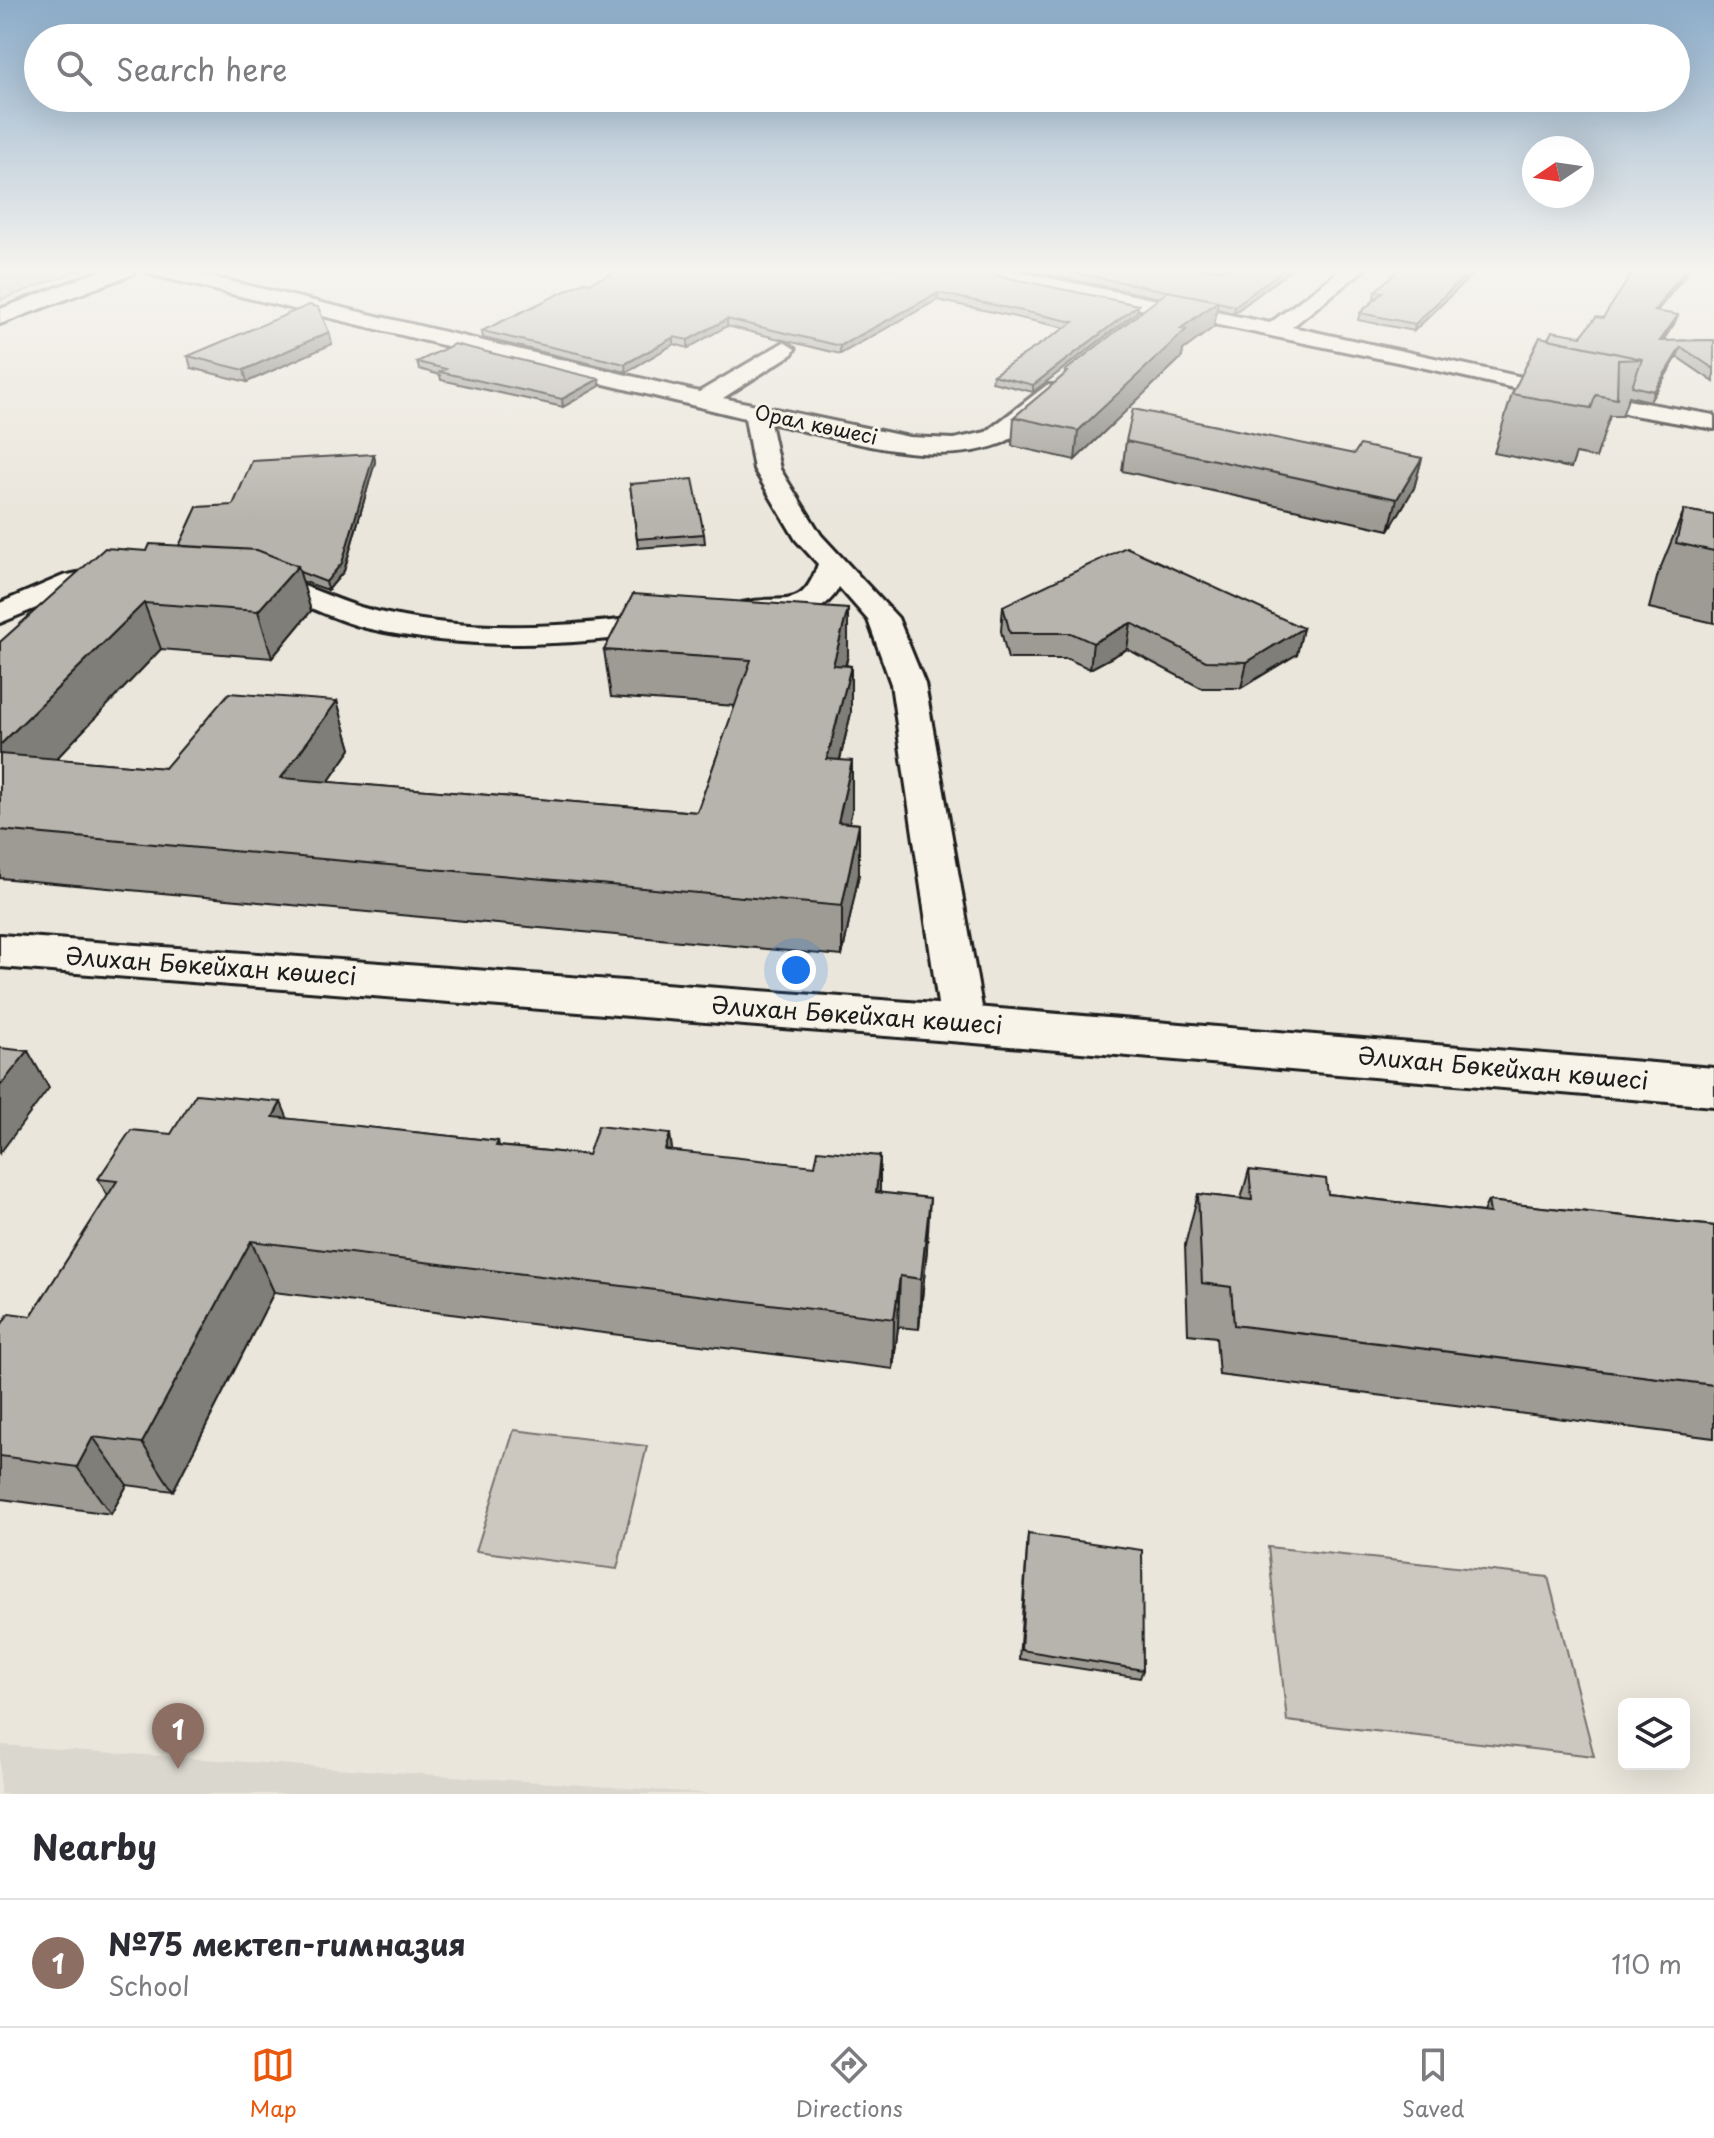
<!DOCTYPE html>
<meta charset="utf-8">
<style>
:root{--surface:#fff;--page:#f2f2f3;--text:#2b2b33;--muted:#7c7c81;--line:#e1e1e2;--accent:#ea580c}
body{margin:0;font-family:"Playpen Sans",sans-serif;background:var(--page);color:var(--text)}
.controls{position:absolute;right:24px;bottom:24px;display:grid;overflow:hidden;border-radius:12px;box-shadow:0 8px 32px #0002}
.controls button{width:72px;height:72px;display:grid;place-items:center;padding:0;border:0;border-bottom:2px solid var(--line);background:var(--surface);color:var(--text);font:40px sans-serif}
.compass{position:absolute;left:1522px;top:136px;width:72px;height:72px;border-radius:50%;background:var(--surface);box-shadow:0 8px 32px #0002;rotate:257deg}
.you{position:absolute;left:796px;top:970px;width:28px;height:28px;margin:-20px;border:6px solid #fff;border-radius:50%;background:#1a73e8;box-shadow:0 0 0 12px #1a73e833}
.badge{display:grid;place-items:center;width:52px;height:52px;border-radius:50%;background:var(--accent);color:#fff;font-size:26px;font-weight:700}
.pin{position:absolute;translate:-50% -66px;filter:drop-shadow(0 2px 4px #0008)}
.pin::after{content:'';position:absolute;top:42px;width:28px;height:24px;background:inherit;clip-path:polygon(0 0,100% 0,50% 100%)}
.list{margin:0;padding:0;list-style:none}
h2{display:flex;justify-content:space-between;align-items:center;height:104px;margin:0;padding:0 32px;font-size:34px}
h2 small{font-size:26px;font-weight:400;color:var(--muted)}
.list li{display:grid;grid-template-columns:52px 1fr auto;gap:24px;align-items:center;box-sizing:border-box;height:128px;padding:0 32px;border-top:2px solid var(--line)}
.list b{display:block;font-size:30px;white-space:nowrap}
.list p{margin:0;font-size:26px;white-space:nowrap;color:var(--muted)}
.list em{font-size:26px;font-style:normal;color:var(--muted)}
.icon{flex:none;width:44px;height:44px;fill:none;stroke:currentColor;stroke-width:2;stroke-linecap:round;stroke-linejoin:round}
.map{position:relative;flex:none;width:1714px;height:1794px;overflow:hidden}
.search{position:absolute;background:var(--surface);box-shadow:0 8px 32px #0002;left:24px;right:24px;top:24px;height:88px;display:flex;align-items:center;gap:20px;box-sizing:border-box;padding:0 28px;border-radius:44px;color:var(--muted);font-size:30px}
.sheet{height:232px;background:var(--surface)}
nav{display:flex;justify-content:space-around;align-items:center;box-sizing:border-box;height:112px;border-top:2px solid var(--line);background:var(--surface);font-size:22px;color:var(--muted)}
nav a{display:grid;justify-items:center;gap:4px}
nav .on{color:var(--accent)}
.map>svg:first-child{display:block}
.built{fill:#dad7ce}
.green{fill:#ccc8c0;stroke:#74726e;stroke-width:2}
.lines{fill:none;stroke-linecap:round;stroke-linejoin:round}
.street-casing{stroke:#1c1c1c;stroke-width:6}
.secondary-casing{stroke:#1c1c1c;stroke-width:6}
.street{fill:#f7f3e8;fill-rule:evenodd}
.secondary{fill:#f7f3e8;fill-rule:evenodd}
.wall{fill:#9d9b94;stroke:#1c1c1c;stroke-width:2}
.shaded-wall{fill:#7f7e78;stroke:#1c1c1c;stroke-width:2}
.building{fill:#b6b4ac;stroke:#1c1c1c;stroke-width:2}
.labels{text-anchor:middle;stroke-width:6;stroke-linejoin:round;paint-order:stroke}
.far-street-label{font-size:20px;fill:#1c1c1c;stroke:#f7f3e8}
.street-label{font-size:24px;fill:#1c1c1c;stroke:#f7f3e8}
</style>
<div class="map">
<svg width="1714" height="1794" viewBox="0 0 1714 1794">
<rect width="100%" height="100%" fill="#eae6dc"/>
<filter id="ink" filterUnits="userSpaceOnUse"><feTurbulence type="fractalNoise" baseFrequency=".0125" numOctaves="2"/><feDisplacementMap in="SourceGraphic" scale="16" xChannelSelector="R" yChannelSelector="G"/><feConvolveMatrix kernelMatrix="1 2 1 2 8 2 1 2 1" color-interpolation-filters="sRGB"/></filter>
<g filter="url(#ink)">
<path class="built" d="M0,1745l712,49h-712z"/>
<path class="green" d="M0,269h83l-83,31z
M514,1430l133,16 -30,123 -141,-18z
M1268,1547l280,30 46,179 -307,-35z"/>
<g class="lines">
<g class="street-casing">
<path id="street" d="M143,269h35l521,123 85,-50 11,7 -3,5 -69,44 186,39 45,2 32,-7 61,-47h16l4,5 -4,5c-17,14 -44,42 -63,49 -69,26 -159,-6 -230,-21l10,46 41,66 77,83 27,66 60,340 -6,11 -16,5 -16,-5 -6,-11 -50,-340 -23,-64 -29,-33c-16,33 -65,38 -97,30l-4,-7 4,-7c42,-10 59,11 76,-39l-22,-24 -42,-71 -9,-51 -592,-143z
M965,269h40l265,54 72,-54h23l-73,58 341,74 81,14v14l-81,-14 -221,-50 -437,-90z
M111,566l10,3 5,6 -5,6 -39,8 -82,34v-20l63,-27z
M255,573c42,5 76,27 116,37 97,25 201,17 299,4l11,2 5,7 -5,7 -11,2c-102,14 -203,19 -304,-4 -28,-7 -53,-20 -80,-30 -14,-5 -28,-6 -42,-10l-4,-6 4,-6z"/>
</g>
<g class="secondary-casing">
<path id="secondary" d="M105,269h31l-3,5 -133,50v-15z
M0,935l963,71 751,62v38l-751,-64 -963,-75z"/>
</g>
<use href="#street" class="street"/>
<use href="#secondary" class="secondary"/>
</g>
<path class="wall" d="M1021,269h271l-58,44 -17,-4 -3,18 -31,23 -1,7 -107,103 -63,-14 2,-29 51,-43v-3l95,-73z
M1478,269l-64,62 -56,-11 2,-7 17,-15h-3l1,-7z
M1686,269h1l-1,5 -29,37 17,13 -11,17 51,-1v42l-37,-25 -27,44 -21,-5 -7,20h-12l-14,42 -20,-4 -5,14 -77,-15 18,-59 36,-55 33,-3 22,-18z
M975,271l163,34 -1,7 -104,80 -41,-10 1,-7 73,-47 -129,-28 -97,54 -113,-28 -39,22 -14,-4 -48,28 -143,-34 -1,-7 107,-48z
M329,332l3,12 -85,38 -56,-14 -3,-12z
M417,362l182,17 1,7 -37,21 -122,-27 -1,-5 -21,-6z
M1126,441l228,13 68,4 -8,30 -25,42 -267,-59z
M374,454l1,8 -31,109 -16,19 -26,-9 9,30 -39,47 -111,-9 -105,110 109,9 172,-67 14,48 -23,33 369,30 38,-106 -124,-9 -7,-47 244,5 -2,10 5,1v47l-11,47 12,50 -3,13 10,1v50l-17,82 -842,-78v-236l147,-91 32,-5 54,-41z
M630,484l74,50 1,9 -67,5z
M1684,510l30,5v108l-65,-15 9,-34z
M1003,606l300,22 -6,26 -56,34h-40l-74,-39 -37,20 -22,-10h-60l-7,-28z
M288,1119l210,22 1,5 89,9 84,-4 208,41 47,57 -8,80 -21,-2 -5,42 -619,-77 -101,199 -46,-6 -16,29 -109,-15 -2,-2v-170l31,-11 77,-120 -10,-17 73,-45z
M1249,1170l79,24 155,18 5,-11 226,25v212l-495,-63 -3,-38 -28,-3 -3,-89 13,-51 43,5z
M1028,1534l115,136 -3,8 -121,-19z"/>
<path class="shaded-wall" d="M1284,269h8l-58,44 1,-7z
M1472,269h6l-64,62 1,-7z
M1686,269h1l-1,5 -36,46 4,-9z
M938,293l-1,7 -97,54v-8z
M1218,301l-4,26 -31,23 -1,7 -107,103 3,-29 102,-102z
M1138,305l-1,7 -104,80v-7z
M1678,315l-4,9 -18,27 4,-10z
M727,319v7l-39,22v-8z
M329,332l3,12 -85,38 -3,-12z
M674,337v7l-48,28 -1,-8z
M1681,347l-4,10 -27,44 4,-10z
M599,379l1,7 -37,21 -1,-8z
M374,454l1,8 -31,109 -16,19 -2,-8z
M1422,458l-8,30 -25,42 8,-31z
M298,566l13,45 -39,47 -14,-47z
M144,603l17,46 -146,153 -15,-30v-27z
M848,609v46l-15,57v-47z
M1131,623l-4,26 -37,20 3,-26z
M1303,628l-6,26 -56,34 6,-26z
M851,666v47l-23,95 -1,-49z
M337,701l14,48 -54,78 -16,-49z
M852,761v49l-13,62 -1,-50z
M859,824v50l-17,82v-50z
M28,1051l21,37 -49,65v-67z
M281,1102l21,52 -29,-37z
M670,1134l7,51 -12,-35z
M880,1156v52l-4,-16z
M930,1198l-3,51 -8,80 2,-50z
M251,1241l23,51 -101,199 -31,-48z
M900,1276l-2,51 -5,42 1,-50z
M93,1437l34,48 -16,29 -34,-47z"/>
<path class="building" d="M622,269h349l4,2 163,34 -105,80 -40,-10 81,-53 -136,-29 -98,53 -113,-27 -39,21 -14,-3 -49,27 -143,-33 102,-49 5,1z
M1054,269h230l-49,37 -18,-4 1,-1z
M1400,269h72l-57,55 -55,-11 23,-21 -8,-1z
M1635,269h51l-32,42 24,4 -18,26 54,-1v29l-33,-22 -27,44 -22,-5 10,-27 -94,-20 4,-8 29,5 15,-19 7,1z
M1168,291l50,10 -38,28 6,1 -108,101 -64,-14 54,-45 -3,-1z
M309,305l9,2 11,25 -85,38 -56,-14z
M1540,337l102,22 -24,1 -1,39 -21,-4 -5,13 -79,-14z
M454,344l145,35 -37,20 -122,-27 6,-3 -29,-7z
M1133,409l221,45 6,-9 62,13 -25,41 -271,-58z
M374,454l-32,109 -16,19 -26,-10 -2,-6 -41,-16 -78,-4 18,-39 36,-2 19,-44z
M693,479l11,55 -67,5 -7,-55z
M1684,510l30,5v36l-38,-8z
M150,544l107,6 41,16 -40,45 -114,-8 -144,142v-103l105,-94 42,3z
M1126,547l177,81 -56,34 -41,-1 -75,-38 -38,20 -22,-10h-61l-7,-27z
M633,594l215,15 -15,56 18,1 -24,93 25,2 -14,61 21,2 -17,82 -842,-76v-76l165,14 64,-75 108,8 -56,77 416,34 54,-152 -147,-10z
M0,1048l28,3 -28,35z
M196,1094l85,8 -8,15 225,24 -2,5 92,9 10,-29 72,8 -5,16 150,16 3,-16 62,6 -4,36 54,6 -9,81 -21,-3 -6,43 -643,-78 -109,202 -49,-6 -16,30 -77,-11v-129l9,-14 22,3 86,-135 -19,-2 33,-49 40,4z
M1249,1170l77,9 2,15 162,19 -2,-12 226,25v159l-480,-60 -3,-38 -29,-4 -4,-89 54,6z
M1028,1534l114,16 1,120 -122,-20z"/>
</g>
<linearGradient id="sky" x2="0" y2="1"><stop stop-color="#8cacc9"/><stop offset="0.52" stop-color="#f6f4ef"/><stop offset="1" stop-color="#f6f4ef" stop-opacity="0"/></linearGradient>
<rect width="1714" height="520" fill="url(#sky)"/>
<g class="labels">
<g class="far-street-label">
<text transform="translate(816 425) rotate(12)" y="7">Орал көшесі</text>
</g>
<g class="street-label">
<text transform="translate(211 967) rotate(4)" y="8">Әлихан Бөкейхан көшесі</text>
<text transform="translate(857 1016) rotate(4)" y="8">Әлихан Бөкейхан көшесі</text>
<text transform="translate(1503 1069) rotate(5)" y="8">Әлихан Бөкейхан көшесі</text>
</g>
</g>
</svg>
<div class="controls">
<button><svg class="icon" aria-label="layers" viewBox="0 0 24 24"><path d="M12 4l9 5-9 5-9-5zM3 14l9 5 9-5"/></svg></button>
</div>
<svg class="compass" viewBox="-18 -18 36 36"><path d="M0-13l5 13h-10z" fill="#e53935"/><path d="M0 13l5-13h-10z" fill="#7c7c81"/></svg>
<div class="you"></div>
<div class="pin badge" style="left:178px;top:1769px;background:#8d6e63">1</div>
<div class="search"><svg class="icon" aria-label="search" viewBox="0 0 24 24"><circle cx="10" cy="10" r="6"/><path d="M15 15l6 6"/></svg>Search here</div>
</div>
<section class="sheet">
<h2>Nearby<small></small></h2>
<ul class="list">
<li><span class="badge" style="background:#8d6e63">1</span><div><b>№75 мектеп-гимназия</b><p>School</p></div><em>110 m</em></li>
</ul>
</section>
<nav>
<a class="on"><svg class="icon" aria-label="map" viewBox="0 0 24 24"><path d="M3 6l6-2 6 2 6-2v14l-6 2-6-2-6 2zM9 4v14M15 6v14"/></svg>Map</a>
<a><svg class="icon" aria-label="directions" viewBox="0 0 24 24"><path d="M12 3l9 9-9 9-9-9zM9 14v-3h6M13 9l2 2-2 2"/></svg>Directions</a>
<a><svg class="icon" aria-label="saved" viewBox="0 0 24 24"><path d="M7 4h10v16l-5-4-5 4z"/></svg>Saved</a>
</nav>
